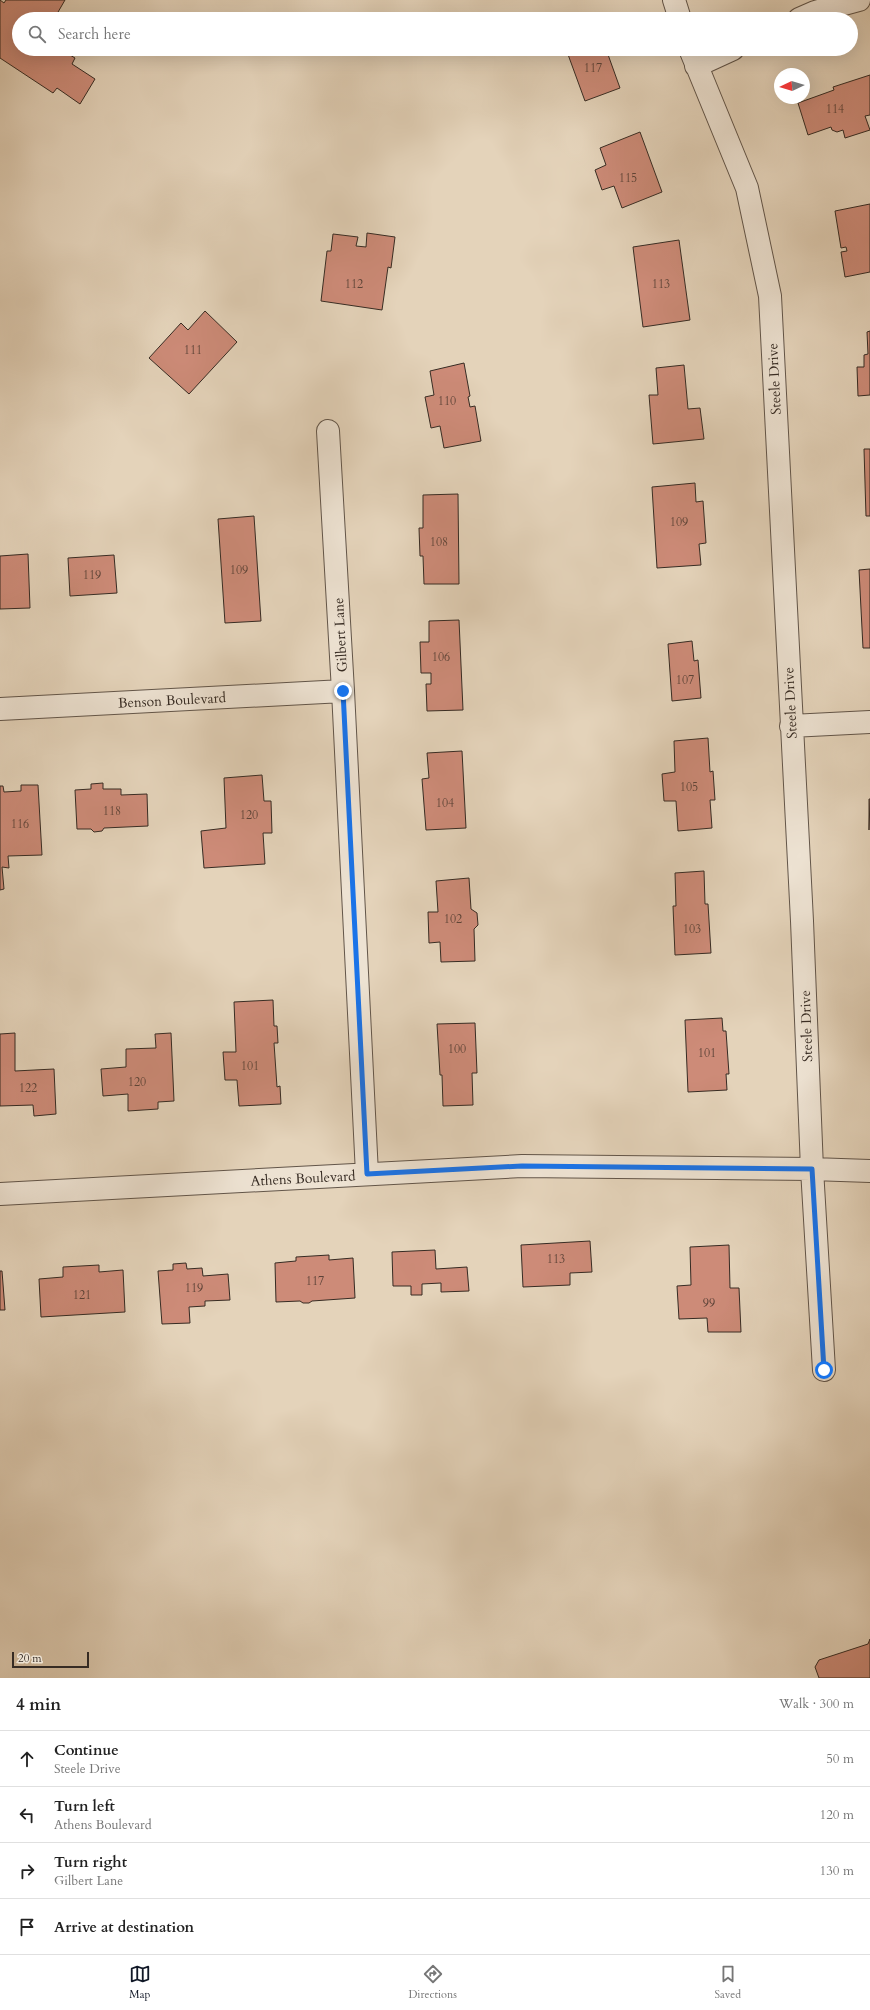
<!DOCTYPE html>
<meta charset="utf-8">
<style>
:root{--surface:#fff;--page:#f2f2f2;--text:#222;--muted:#767676;--line:#e0e0e0;--accent:#111827}
body{margin:0;font-family:Cardo,serif;background:var(--page);color:var(--text)}
.compass{position:absolute;left:774px;top:68px;width:36px;height:36px;border-radius:50%;background:var(--surface);box-shadow:0 4px 16px #0002;rotate:266deg}
.scale{position:absolute;left:12px;bottom:10px;width:77px;box-sizing:border-box;padding-left:4px;border:2px solid #362b23;border-top:0;font-size:11px;line-height:14px;white-space:nowrap;color:#362b23;-webkit-text-stroke:3px #ede2d2;paint-order:stroke}
.stop{position:absolute;width:12px;height:12px;margin:-9px;border:3px solid #1a73e8;border-radius:50%;background:#fff}
.stop.end{background:#1a73e8;border-color:#fff;box-shadow:0 1px 4px #0008}
.list{margin:0;padding:0;list-style:none}
h2{display:flex;justify-content:space-between;align-items:center;height:52px;margin:0;padding:0 16px;font-size:17px}
h2 small{font-size:13px;font-weight:400;color:var(--muted)}
.list li{display:grid;grid-template-columns:26px 1fr auto;gap:12px;align-items:center;box-sizing:border-box;height:56px;padding:0 16px;border-top:1px solid var(--line)}
.list b{display:block;font-size:15px;white-space:nowrap}
.list p{margin:0;font-size:13px;white-space:nowrap;color:var(--muted)}
.list em{font-size:13px;font-style:normal;color:var(--muted)}
.icon{flex:none;width:22px;height:22px;fill:none;stroke:currentColor;stroke-width:2;stroke-linecap:round;stroke-linejoin:round}
.map{position:relative;flex:none;width:870px;height:1678px;overflow:hidden}
.search{position:absolute;background:var(--surface);box-shadow:0 4px 16px #0002;left:12px;right:12px;top:12px;height:44px;display:flex;align-items:center;gap:10px;box-sizing:border-box;padding:0 14px;border-radius:22px;color:var(--muted);font-size:15px}
.sheet{height:276px;background:var(--surface)}
nav{display:flex;justify-content:space-around;align-items:center;box-sizing:border-box;height:56px;border-top:1px solid var(--line);background:var(--surface);font-size:11px;color:var(--muted)}
nav a{display:grid;justify-items:center;gap:2px}
nav .on{color:var(--accent)}
.map>svg:first-child{display:block}
.building{fill:#cd8b78;stroke:#362b23}
.lines{fill:none;stroke-linecap:round;stroke-linejoin:round}
.street-casing{stroke:#625549;stroke-width:24}
.street{stroke:#ede2d2;stroke-width:22}
.route{stroke:#1a73e8;stroke-width:5}
.labels{text-anchor:middle;stroke-width:3;stroke-linejoin:round;paint-order:stroke}
.number-label{font-size:12px;fill:#5c4338}
.street-label{font-size:14px;fill:#362b23;stroke:#ede2d2}
</style>
<div class="map">
<svg width="870" height="1678" viewBox="0 0 870 1678">
<rect width="100%" height="100%" fill="#e4d3ba"/>
<filter id="stains"><feTurbulence type="fractalNoise" baseFrequency=".005" numOctaves="4"/><feColorMatrix values="0 0 0 0 .2 0 0 0 0 .09 0 0 0 0 .02 0 0 0 .5 -.17"/></filter>
<radialGradient id="worn" r=".72"><stop offset=".6" stop-color="#630" stop-opacity="0"/><stop offset="1" stop-color="#630" stop-opacity=".3"/></radialGradient>
<path class="building" d="M0,0l4,3 2,-3h59l-11,19h-35v30h41l15,9 -3,6 23,15 -15,25 -23,-16 -4,5 -53,-35z
M566,49h40l14,39 -35,13z
M870,75v40l-5,1 5,14 -25,8 -2,-8 -6,2 -5,-2 -1,-3 -23,8 -10,-32 36,-13 -1,-3z
M640,132l22,60 -40,16 -8,-22 -12,4 -7,-20 11,-5 -6,-17z
M870,204v68l-25,5 -4,-25 6,-1 -1,-4 -5,1 -6,-37z
M367,233l28,4 -4,31 -3,-1 -6,43 -61,-9 6,-50h4l2,-17 25,3 -2,9 10,1z
M679,240l11,80 -47,7 -10,-80z
M205,311l32,31 -48,52 -40,-36 32,-35 7,7z
M870,331v64l-12,1 -1,-29h7v-12l4,-1 -1,-22z
M464,363l6,33 -2,1 2,10 5,-1 6,35 -37,7 -4,-22 -9,2 -6,-31 9,-2 -4,-24z
M684,365l4,44 12,-1 4,31 -51,5 -4,-49h9l-2,-27z
M864,449h6v67h-4z
M695,483l1,19 7,-1 3,42 -7,1 2,21 -44,3 -5,-81z
M458,494l1,90h-35l-1,-28h-3l-1,-28h4v-33z
M254,516l7,105 -36,2 -7,-104z
M28,554l2,54 -30,1v-53z
M114,555l3,38 -47,3 -2,-38z
M870,569v79h-7l-4,-78z
M459,620l4,90 -36,1 -1,-27h5v-11h-10l-1,-31h9v-21z
M692,641l2,20 4,-1 3,38 -29,3 -4,-57z
M708,738l2,34 3,-1 2,29h-5l2,28 -34,3 -2,-30h-12l-2,-27 13,-2 -1,-31z
M462,751l4,77 -40,2 -4,-51 7,-1 -2,-25z
M262,775l2,26h7l1,32h-9l2,31 -61,4 -3,-37 25,-3 -2,-50z
M103,783v6h18v6l26,-1 1,32 -44,2 -2,3 -8,1 -3,-3h-14l-2,-39 16,-1v-5z
M21,785h17l4,70 -34,1 1,12 -7,-1 2,22 -4,1v-104h3l1,6 17,-1z
M869,799h1l-1,31z
M704,871l1,33h3l3,49 -36,2 -2,-49h3l-1,-33z
M469,878l2,31 6,4 1,12 -4,4 1,32 -34,1 -1,-20 -11,1 -1,-31h10l-2,-31z
M273,1000l1,26h3l1,17h-4l3,44 3,-1 1,18 -42,2 -2,-26h-12l-2,-28h13l-2,-50z
M722,1018l1,13h3l3,43h-3l1,16 -39,2 -3,-72z
M475,1023l2,50h-5l1,32 -30,1 -1,-31h-2l-3,-51z
M15,1033v38l39,-2 2,45 -22,2 -1,-11 -33,1v-72z
M171,1033l3,68 -16,1v7l-30,2v-17l-25,2 -2,-27 25,-2v-18l30,-1 -1,-14z
M590,1241l2,31 -22,1v12l-47,2 -2,-42z
M729,1245l1,43h9l2,44h-33l-1,-14 -28,1 -2,-33 14,-1 -1,-38z
M435,1250l1,19 31,-2 2,24 -28,1v-9l-19,1v11h-11v-9h-18l-1,-34z
M329,1255v5l24,-2 2,40 -43,3 -3,2h-6l-3,-2 -24,1 -1,-39 21,-2v-4z
M186,1263l1,6 15,-1 1,8 25,-2 2,26 -25,1v5l-16,1 1,16 -28,1 -4,-53 15,-1v-6z
M99,1265v7l24,-2 2,42 -84,5 -2,-38 24,-2v-10z
M0,1271h2l3,39h-5z
M870,1639v39h-51l-4,-11 4,-7 49,-16z"/>
<g class="lines">
<g class="street-casing">
<path id="street" d="M674,0l6,19
M799,19l16,-7 44,-12
M690,49l57,139 23,108 32,625 10,248 12,201
M696,66l37,-17
M328,431l15,260 24,483
M0,709l343,-18
M791,726l79,-4
M0,1194l522,-28 290,3 58,2"/>
</g>
<use href="#street" class="street"/>
</g>
<g class="lines">
<path class="route" d="M343,691l24,483 155,-8 290,3 12,201"/>
</g>
<g class="labels">
<g class="number-label">
<text x="593" y="72">117</text>
<text x="835" y="113">114</text>
<text x="628" y="182">115</text>
<text x="354" y="288">112</text>
<text x="661" y="288">113</text>
<text x="193" y="354">111</text>
<text x="447" y="405">110</text>
<text x="679" y="526">109</text>
<text x="439" y="546">108</text>
<text x="239" y="574">109</text>
<text x="92" y="579">119</text>
<text x="441" y="661">106</text>
<text x="685" y="684">107</text>
<text x="689" y="791">105</text>
<text x="445" y="807">104</text>
<text x="112" y="815">118</text>
<text x="249" y="819">120</text>
<text x="20" y="828">116</text>
<text x="453" y="923">102</text>
<text x="692" y="933">103</text>
<text x="457" y="1053">100</text>
<text x="707" y="1057">101</text>
<text x="250" y="1070">101</text>
<text x="137" y="1086">120</text>
<text x="28" y="1092">122</text>
<text x="556" y="1263">113</text>
<text x="315" y="1285">117</text>
<text x="194" y="1292">119</text>
<text x="82" y="1299">121</text>
<text x="709" y="1307">99</text>
</g>
<g class="street-label">
<text transform="translate(774 379) rotate(-93)" y="5">Steele Drive</text>
<text transform="translate(340 635) rotate(-93)" y="5">Gilbert Lane</text>
<text transform="translate(172 700) rotate(-3)" y="5">Benson Boulevard</text>
<text transform="translate(790 703) rotate(-93)" y="5">Steele Drive</text>
<text transform="translate(806 1026) rotate(-92)" y="5">Steele Drive</text>
<text transform="translate(303 1178) rotate(-3)" y="5">Athens Boulevard</text>
</g>
</g>
<rect width="100%" height="100%" filter="url(#stains)"/>
<rect width="100%" height="100%" fill="url(#worn)"/>
</svg>
<svg class="compass" viewBox="-18 -18 36 36"><path d="M0-13l5 13h-10z" fill="#e53935"/><path d="M0 13l5-13h-10z" fill="#767676"/></svg>
<div class="scale">20 m</div>
<div class="stop" style="left:824px;top:1370px"></div>
<div class="stop end" style="left:343px;top:691px"></div>
<div class="search"><svg class="icon" aria-label="search" viewBox="0 0 24 24"><circle cx="10" cy="10" r="6"/><path d="M15 15l6 6"/></svg>Search here</div>
</div>
<section class="sheet">
<h2>4 min<small>Walk · 300 m</small></h2>
<ul class="list">
<li><svg class="icon" aria-label="ahead" viewBox="0 0 24 24"><path d="M12 20V5M6 11l6-6 6 6"/></svg><div><b>Continue</b><p>Steele Drive</p></div><em>50 m</em></li>
<li><svg class="icon" aria-label="left" viewBox="0 0 24 24"><path d="M17 20v-9H6M10 6l-5 5 5 5"/></svg><div><b>Turn left</b><p>Athens Boulevard</p></div><em>120 m</em></li>
<li><svg class="icon" aria-label="right" viewBox="0 0 24 24"><path d="M7 20v-9h11M14 6l5 5-5 5"/></svg><div><b>Turn right</b><p>Gilbert Lane</p></div><em>130 m</em></li>
<li><svg class="icon" aria-label="arrive" viewBox="0 0 24 24"><path d="M6 21V4h12l-3 4 3 4H6"/></svg><div><b>Arrive at destination</b></div></li>
</ul>
</section>
<nav>
<a class="on"><svg class="icon" aria-label="map" viewBox="0 0 24 24"><path d="M3 6l6-2 6 2 6-2v14l-6 2-6-2-6 2zM9 4v14M15 6v14"/></svg>Map</a>
<a><svg class="icon" aria-label="directions" viewBox="0 0 24 24"><path d="M12 3l9 9-9 9-9-9zM9 14v-3h6M13 9l2 2-2 2"/></svg>Directions</a>
<a><svg class="icon" aria-label="saved" viewBox="0 0 24 24"><path d="M7 4h10v16l-5-4-5 4z"/></svg>Saved</a>
</nav>
